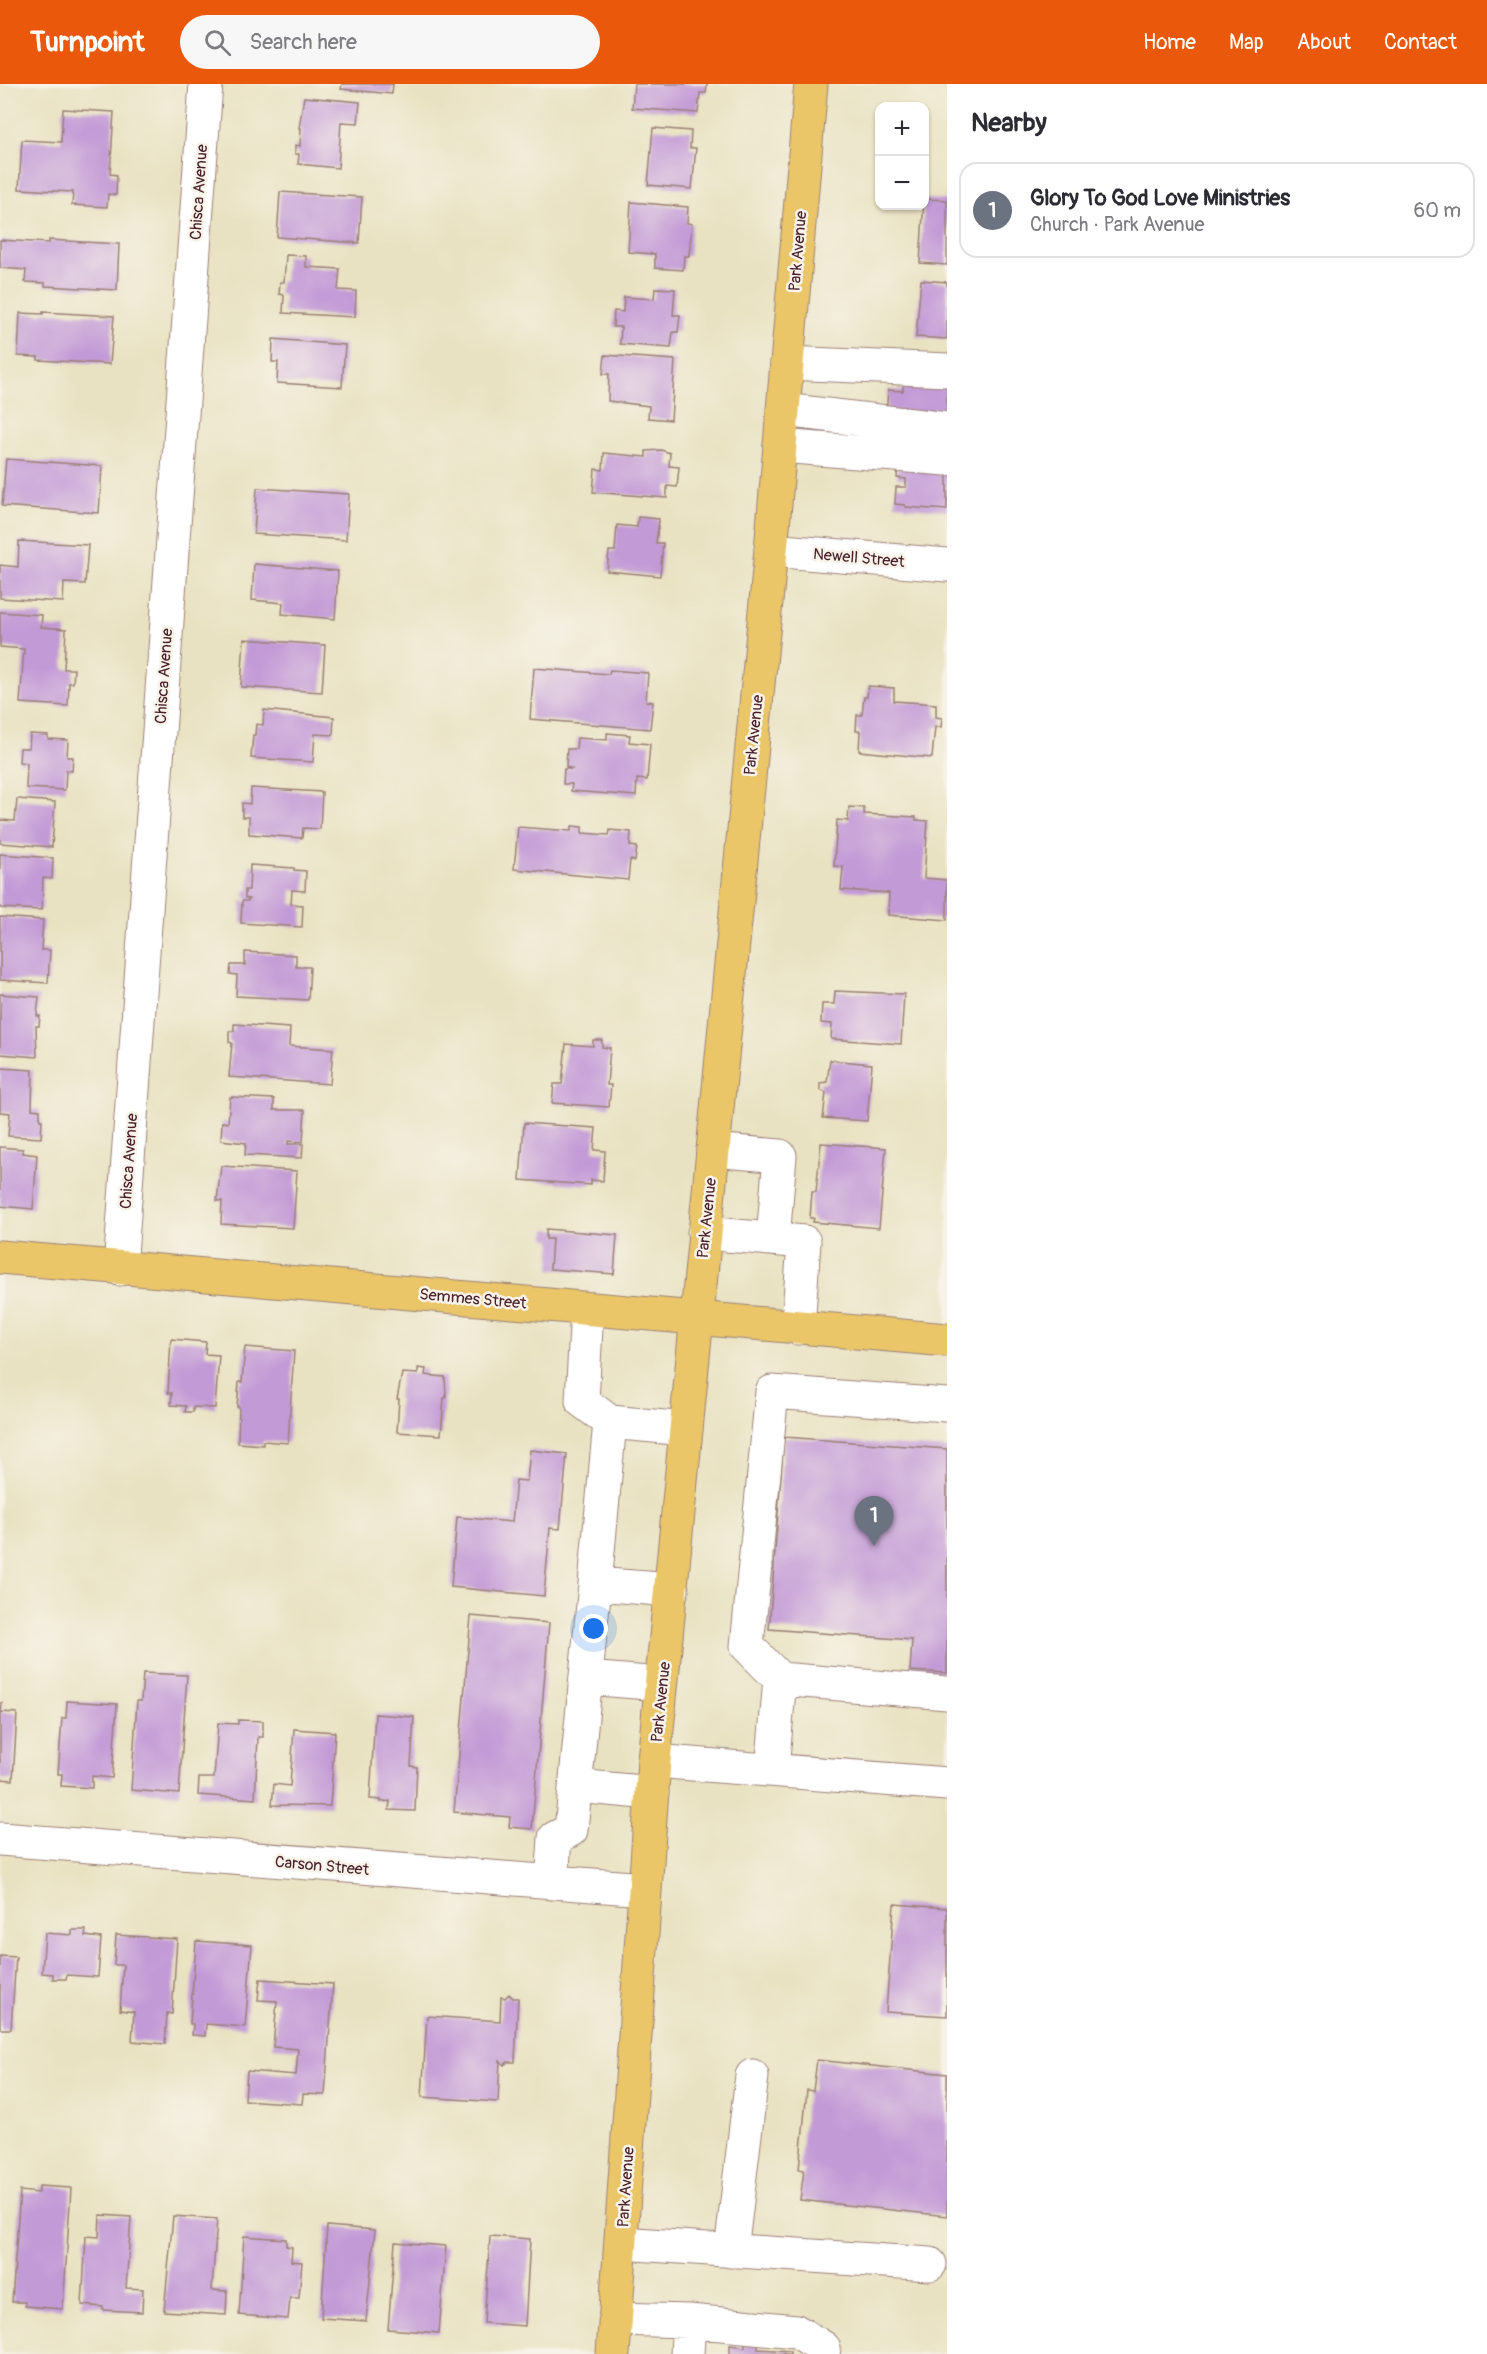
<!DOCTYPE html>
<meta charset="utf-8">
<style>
:root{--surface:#fff;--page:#f7f7f7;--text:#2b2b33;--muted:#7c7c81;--line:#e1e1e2;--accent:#ea580c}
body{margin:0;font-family:Pangolin,sans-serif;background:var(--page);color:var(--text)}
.controls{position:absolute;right:18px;top:18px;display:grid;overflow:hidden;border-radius:12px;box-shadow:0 2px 4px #0004}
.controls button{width:54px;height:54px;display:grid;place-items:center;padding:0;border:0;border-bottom:2px solid var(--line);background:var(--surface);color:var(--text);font:30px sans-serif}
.you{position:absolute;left:594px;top:1545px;width:21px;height:21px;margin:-15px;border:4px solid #fff;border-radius:50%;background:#1a73e8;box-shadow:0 0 0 9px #1a73e833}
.badge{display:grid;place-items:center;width:39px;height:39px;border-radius:50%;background:var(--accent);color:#fff;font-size:20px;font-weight:700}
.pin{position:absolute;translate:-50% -50px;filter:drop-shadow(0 2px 3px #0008)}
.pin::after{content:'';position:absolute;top:32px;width:21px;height:18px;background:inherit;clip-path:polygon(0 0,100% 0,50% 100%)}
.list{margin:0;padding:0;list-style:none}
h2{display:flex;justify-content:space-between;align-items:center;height:78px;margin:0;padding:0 24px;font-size:26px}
h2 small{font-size:20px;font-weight:400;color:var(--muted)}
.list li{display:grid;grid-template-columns:39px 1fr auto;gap:18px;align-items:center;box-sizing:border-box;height:96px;margin:0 12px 12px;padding:0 12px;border:2px solid var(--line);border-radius:18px}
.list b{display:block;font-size:22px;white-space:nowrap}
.list p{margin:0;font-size:20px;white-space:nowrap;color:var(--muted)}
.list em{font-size:20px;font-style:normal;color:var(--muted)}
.icon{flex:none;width:33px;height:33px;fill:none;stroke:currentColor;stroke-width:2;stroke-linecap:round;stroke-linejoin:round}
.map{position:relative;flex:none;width:947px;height:2270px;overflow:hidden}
header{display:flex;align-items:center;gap:36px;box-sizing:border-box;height:84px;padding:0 30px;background:var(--accent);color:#fff}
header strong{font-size:28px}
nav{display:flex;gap:33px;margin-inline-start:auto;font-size:21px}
.search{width:420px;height:54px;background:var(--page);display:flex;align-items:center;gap:15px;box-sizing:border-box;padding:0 21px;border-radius:33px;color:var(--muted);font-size:22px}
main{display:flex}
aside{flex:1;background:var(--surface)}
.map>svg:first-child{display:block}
.building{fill:#c29ad6}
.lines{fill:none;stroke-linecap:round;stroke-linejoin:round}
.minor-casing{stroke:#9a8076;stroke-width:35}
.major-casing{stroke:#9a8076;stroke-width:35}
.minor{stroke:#fff;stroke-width:33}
.major{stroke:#eac669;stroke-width:33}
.labels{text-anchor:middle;stroke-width:5;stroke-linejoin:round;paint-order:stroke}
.street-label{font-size:16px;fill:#4a1f2b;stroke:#f7f3e8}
</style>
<header>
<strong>Turnpoint</strong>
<div class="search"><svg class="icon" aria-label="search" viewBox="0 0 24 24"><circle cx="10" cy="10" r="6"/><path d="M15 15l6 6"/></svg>Search here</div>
<nav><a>Home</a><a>Map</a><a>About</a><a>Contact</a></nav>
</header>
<main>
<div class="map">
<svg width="947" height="2270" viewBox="0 0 947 2270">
<rect width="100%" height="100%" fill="#f7f3e8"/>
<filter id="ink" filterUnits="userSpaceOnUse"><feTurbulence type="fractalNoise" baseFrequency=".0167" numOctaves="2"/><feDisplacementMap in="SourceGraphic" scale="12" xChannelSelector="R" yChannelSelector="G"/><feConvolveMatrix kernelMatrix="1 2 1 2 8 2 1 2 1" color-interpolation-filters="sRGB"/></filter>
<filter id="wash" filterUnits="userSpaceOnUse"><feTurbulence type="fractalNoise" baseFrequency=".008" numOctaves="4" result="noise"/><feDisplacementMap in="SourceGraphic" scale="24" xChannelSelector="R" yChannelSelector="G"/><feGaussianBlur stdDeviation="1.35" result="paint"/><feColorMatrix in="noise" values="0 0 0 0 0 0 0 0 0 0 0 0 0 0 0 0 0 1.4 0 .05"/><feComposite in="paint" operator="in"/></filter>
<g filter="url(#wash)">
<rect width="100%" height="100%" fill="#e9e2c2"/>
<g id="blocks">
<path class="building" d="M342,0h51l-1,10 -51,-5z
M634,0h73l-1,9h-6l-2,20 -66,-5z
M304,13l56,5 -2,21 -17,-1 -3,46 -40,-4 1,-10h-4v-9l5,1 1,-18h-2z
M63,25l51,3 -4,62 7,1 -1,20 -8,-1 -1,13 -35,-2 1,-13 -54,-3 3,-49 39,2z
M653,44l38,3 -1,17h6l-4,41 -44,-4z
M280,108l82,5 -3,46 -82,-6z
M924,115l23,1v65l-27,-2z
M631,118l57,5 -1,16 5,1 -3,32h-5l-1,14 -28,-2v-14l-27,-2z
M0,156l49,3v-3l70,4 -2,46 -72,-4v-3l-20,-1 1,-12 -26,-2z
M286,171l20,1v11l34,2 -2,21 18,1 -1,26 -72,-4 1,-18 -5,-1 1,-12h4z
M921,196l26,2v57l-31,-2z
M655,204l20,1 -2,26h7l-2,17h-5l-2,16 -51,-4 1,-17h-8l1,-16 9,1 1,-15 30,2z
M43,228l71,4 -4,48 -72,-4v-3l-20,-1 2,-43 23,1z
M273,255l72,6 -3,42 -65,-4 1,-21h-6z
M605,271l70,5 -4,60 -23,-2 1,-12 -41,-5 1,-27h-6z
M904,290l43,3v42l-61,-4 2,-25 15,1z
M661,366l9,3 -1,13 10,1 -2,20 -10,-1v12l-74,-6 2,-23 8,1 1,-17 42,4v-6z
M6,375l96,7 -3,47 -97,-7z
M898,376l49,7v43l-42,-3v-2l-10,-1 1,-17h10v-8l-9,-1z
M257,404l92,6 -3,46 -92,-6z
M638,433l21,2 -3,24h7l-3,33 -53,-5 2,-20h6l2,-26 20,2z
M19,457l69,4 -3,39 -21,-1 -1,19 -63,-4v-33l18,2z
M254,480l84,7 -3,48 -53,-5 1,-11 -31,-3z
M0,528l42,3 -1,12 25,2 -2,40h10l-1,14h-4l-1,23 -48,-3 4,-54 -24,-2z
M244,555l81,6 -3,47 -81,-5z
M534,584l75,6 1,-4 38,3 -2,28 7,1 -3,27 -120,-10z
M868,602l26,2v13l42,3v13l6,1 -1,9h-6l-3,31 -73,-7 1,-20h-4l1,-16h5l2,-18h3z
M264,626l70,7 -1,18 -18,-1 -2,28 -62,-4 2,-23h2l1,-11 7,1z
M607,649l23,2 -1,7 21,2 -3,36 -10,-1 -1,17 -65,-5 1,-7h-9l1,-15h9l-7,-2 1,-18h9l1,-11 30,2z
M30,650l18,1v4l20,1 -1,17h6l-1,14 -6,-1 -1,20 -39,-2 1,-25 -8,-1 1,-14h9z
M251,704l71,4 -2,37 -17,-1 -1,10 -53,-4v-17h-7v-14l8,1z
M17,715l38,3 -3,45 -52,-4v-23l15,1z
M849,723l15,1v6l52,3v3l12,1 -4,57 23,2v40l-59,-5 1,-22 -48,-3 2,-23 -9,-1 3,-46 11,1z
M572,742l10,1v6l27,2 1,-5 21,2 -1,14 7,1 -2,14 -5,-1 -2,20 -114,-11 4,-42 53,4z
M0,770l53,4 -1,21 -9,-1 -1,32 -42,-2z
M250,781l44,3v2l12,1 -1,20 -13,-1 -1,14 12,1 -1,22 -61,-4 1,-22h6l1,-2 -4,-1v-8h4z
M0,833l43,3 -2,30h9l-2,33 -48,-3z
M245,868l51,3v12h14l-2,33 -72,-4 1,-21 -7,-1 1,-9h14z
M835,907l69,3 -3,50 -70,-5 1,-15 -11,-1 1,-19h12z
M0,910l39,3 -2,19h3l-1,10h-3l1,31 -37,-3z
M234,940l56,4 -1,18 44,3 -3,35 -101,-7 3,-34 -3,-1v-11h5z
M593,956h9v7l8,1 -3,37h4l-2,22 -57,-4 2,-19h8l4,-40 27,2z
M830,976l42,4 -5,57 -44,-3 3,-25 -6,-3v-7l7,-1z
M0,984l33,2 -1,39 8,1v10h2l-1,18 -33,-2 2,-23 -10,-1z
M230,1013l44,2v11h31l-2,32 -15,-1v3h15l-1,14 -57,-3 1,-12 -25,-3 1,-18 6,1z
M524,1039l72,5 -2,22 11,1 -2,30 -12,-1v5l-71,-5z
M821,1059l65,5 -7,80 -66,-6 1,-4h-4l2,-26h4z
M0,1063l23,2v4l14,2 -4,54 -33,-3z
M221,1082l76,5 -4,57 -72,-4 1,-23h-5z
M546,1145l71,6 -3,39 -64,-5 2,-30h-6z
M171,1255l35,3 -1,12 14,1 -4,53 -22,-1v5h-8l1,-6 -15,-1 1,-12h-4z
M245,1263l49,4 -6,92 -25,-2v4l-25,-2 1,-36h-2l2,-25h3z
M418,1284l8,1 -1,6 20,2 1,21h-2l-3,37 -44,-3 2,-33h-2l5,-26 16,1z
M784,1353l163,12v224l-37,-2 2,-31 -143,-11z
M530,1366l37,4 -7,75 -10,-1 -6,68 -93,-9 6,-70 55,5 4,-42 11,1z
M471,1532l78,7 -17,206 -23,-2 1,-10 -56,-5z
M143,1589l44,2 -8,119 -48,-4 6,-89h4z
M67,1617l50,3 -5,74 -20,-2v12l-31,-2 1,-12h-4l4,-56h4z
M0,1619h2l-1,9 16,1 -4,67 -13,-1z
M375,1630l39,3 -3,49 6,1 -2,44 -26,-1 1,-9 -9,1v-2l-11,-1z
M238,1636l25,1v16h-5l-3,62 -57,-4 1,-17h15l4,-55 20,1z
M294,1645l41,3 -5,74 -58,-1 2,-21 16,2z
M894,1820l53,4v108l-61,-4z
M72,1846h14l-1,6 16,2 -3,39 -31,-2 -1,4h-13v-5l-11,-1 3,-40 27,2z
M116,1851l61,4 -5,75 -5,-1 -2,31 -33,-3 2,-29 -14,-2 3,-45h-9z
M196,1857l56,4 -7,82 -39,-3 -1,12 -13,-1 1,-11h-3z
M0,1872l16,1 -5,72h-11z
M260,1895l73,5 -8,111 -22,-1 -1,10 -57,-4 2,-29 49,4 2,-26 -25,-2 4,-46 -19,-1z
M509,1910l4,4h5l-3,64h-7l-4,3 -4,-4 -2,41 -76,-5 5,-81 73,5 1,-24 4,1z
M817,1976l130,14v142l-147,-16 4,-30 -5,-1 8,-79 6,1z
M39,2102l32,2 -8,121 -38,-3v-4h-13l8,-111 19,2z
M100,2131l31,2 -5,71 17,1 -1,23 -39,-2v-3l-21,-2 4,-69 13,1z
M173,2132l44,3 -5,71 15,1 -1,24 -62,-4z
M327,2142l48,4 -9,91 -45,-3z
M244,2152l42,3v7l6,1 -1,14 11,1 -3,36h-9l-2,21 -49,-4z
M490,2152l40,3 -5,87 -41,-3z
M395,2158l51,4 -7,87 -51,-4z
M745,2256l13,1v8l32,2v3h-60v-9l15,2z"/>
</g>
</g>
<g filter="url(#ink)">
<use href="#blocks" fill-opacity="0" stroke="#9a8076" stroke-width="1.5"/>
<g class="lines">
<g class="minor-casing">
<path id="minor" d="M787,279l160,7
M783,326l164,19
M780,362l167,13
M771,466l176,15
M713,1066l67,6 -7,83
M704,1149l100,9 -6,86
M120,1185l86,-1185
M587,1225l-5,92 28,21 -15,162 77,6
M947,1321l-175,-13 -25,254 33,33 167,14
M610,1338l76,7
M586,1594l75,6
M654,1677l293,23
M772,1686l8,-91
M576,1702l76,7
M0,1755l644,50
M552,1799l3,-45 16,-8 24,-246
M621,2159l309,21
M731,2167l21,-175
M616,2235l73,2 107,10 28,17 -1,6
M687,2270l2,-33"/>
</g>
<g class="major-casing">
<path id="major" d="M0,1173l947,83
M613,2270l41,-593 117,-1211 40,-466"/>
</g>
<use href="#minor" class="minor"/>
<use href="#major" class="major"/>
</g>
</g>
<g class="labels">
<g class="street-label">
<text transform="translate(198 108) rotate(-86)" y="6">Chisca Avenue</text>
<text transform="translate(797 167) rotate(-85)" y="6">Park Avenue</text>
<text transform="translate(859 473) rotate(5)" y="6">Newell Street</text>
<text transform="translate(163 592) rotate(-86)" y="6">Chisca Avenue</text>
<text transform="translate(753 651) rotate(-84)" y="6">Park Avenue</text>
<text transform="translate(128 1077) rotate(-86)" y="6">Chisca Avenue</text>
<text transform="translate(706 1134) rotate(-84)" y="6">Park Avenue</text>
<text transform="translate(473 1214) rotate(5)" y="6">Semmes Street</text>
<text transform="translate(660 1618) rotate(-84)" y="6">Park Avenue</text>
<text transform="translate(322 1781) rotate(5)" y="6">Carson Street</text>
<text transform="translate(625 2103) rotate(-86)" y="6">Park Avenue</text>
</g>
</g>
</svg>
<div class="controls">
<button>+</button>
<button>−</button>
</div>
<div class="you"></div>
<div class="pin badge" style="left:874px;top:1462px;background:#6b7280">1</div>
</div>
<aside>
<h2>Nearby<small></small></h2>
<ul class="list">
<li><span class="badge" style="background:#6b7280">1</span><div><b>Glory To God Love Ministries</b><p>Church · Park Avenue</p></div><em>60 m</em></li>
</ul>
</aside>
</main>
